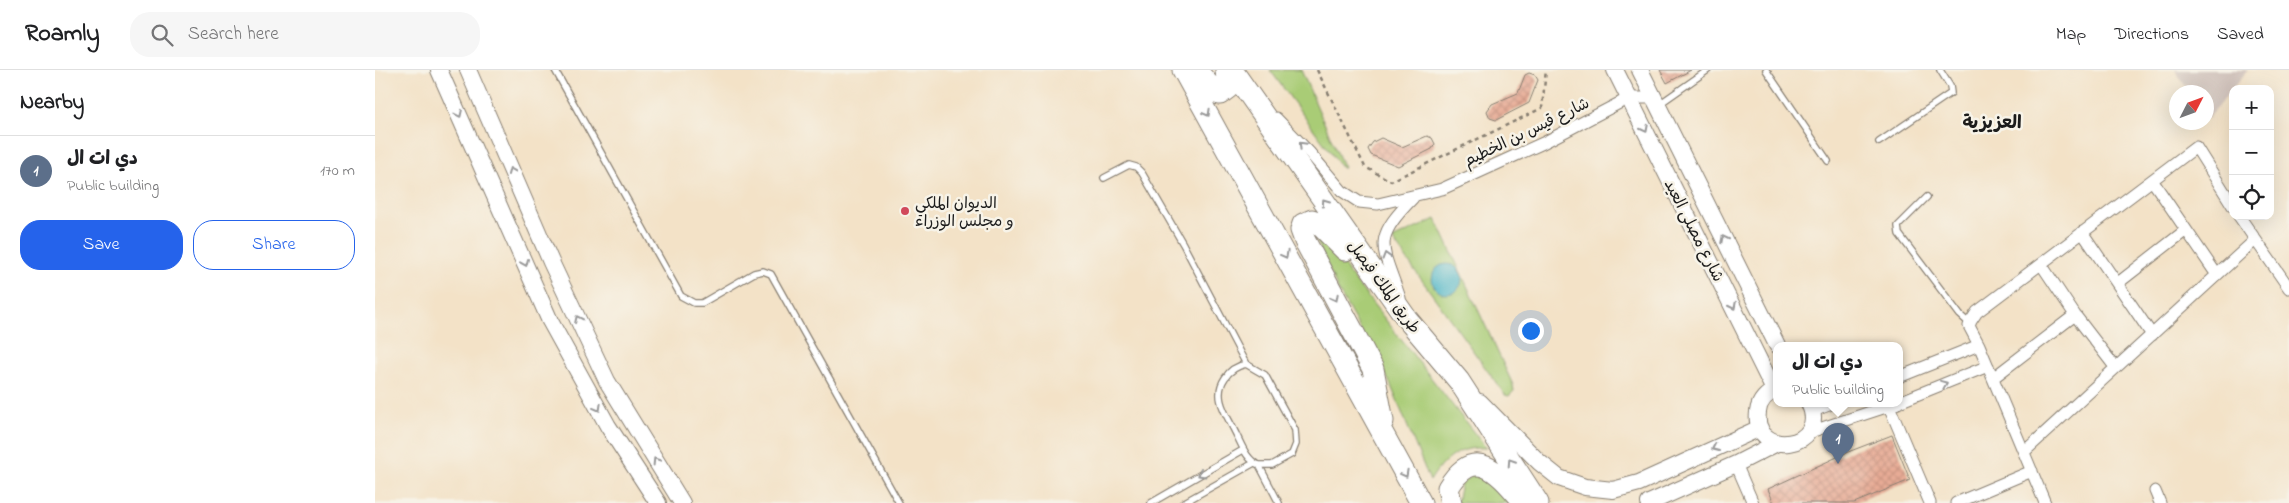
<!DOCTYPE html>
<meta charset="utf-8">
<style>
:root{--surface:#fff;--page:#f6f6f6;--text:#202124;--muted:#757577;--line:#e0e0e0;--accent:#2563eb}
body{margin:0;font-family:"Indie Flower","Playpen Sans Arabic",sans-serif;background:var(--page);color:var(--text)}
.controls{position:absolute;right:15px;top:15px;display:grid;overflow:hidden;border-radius:10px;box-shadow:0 5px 20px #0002}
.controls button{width:45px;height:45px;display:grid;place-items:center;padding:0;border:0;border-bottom:1px solid var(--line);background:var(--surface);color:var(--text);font:25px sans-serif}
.compass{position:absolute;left:1794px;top:15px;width:45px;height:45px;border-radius:50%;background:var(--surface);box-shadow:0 5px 20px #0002;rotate:48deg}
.you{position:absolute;left:1155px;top:260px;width:18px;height:18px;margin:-12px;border:4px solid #fff;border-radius:50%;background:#1a73e8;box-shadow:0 0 0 8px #1a73e833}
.badge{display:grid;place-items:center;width:32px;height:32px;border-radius:50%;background:var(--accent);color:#fff;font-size:16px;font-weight:700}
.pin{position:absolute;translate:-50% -41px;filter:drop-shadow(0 1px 2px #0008)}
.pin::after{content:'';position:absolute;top:26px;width:18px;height:15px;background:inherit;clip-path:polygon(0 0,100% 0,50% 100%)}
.popup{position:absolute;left:1398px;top:272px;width:130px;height:65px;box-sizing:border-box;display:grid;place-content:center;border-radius:10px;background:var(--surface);filter:drop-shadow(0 1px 4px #0005);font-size:16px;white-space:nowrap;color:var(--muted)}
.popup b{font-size:19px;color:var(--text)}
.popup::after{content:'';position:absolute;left:50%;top:100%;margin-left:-10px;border:10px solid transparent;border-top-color:var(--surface)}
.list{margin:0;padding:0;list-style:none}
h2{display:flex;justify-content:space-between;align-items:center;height:65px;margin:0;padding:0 20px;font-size:21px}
h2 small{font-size:16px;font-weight:400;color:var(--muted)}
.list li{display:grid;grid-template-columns:32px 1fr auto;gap:15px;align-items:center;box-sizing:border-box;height:70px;padding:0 20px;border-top:1px solid var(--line)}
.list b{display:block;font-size:19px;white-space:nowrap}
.list p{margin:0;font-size:16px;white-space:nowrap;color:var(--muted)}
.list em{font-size:16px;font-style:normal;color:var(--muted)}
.actions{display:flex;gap:10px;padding:15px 20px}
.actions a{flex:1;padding:11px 0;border:1px solid var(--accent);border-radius:20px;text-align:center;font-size:18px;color:var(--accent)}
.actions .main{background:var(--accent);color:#fff}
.icon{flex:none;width:28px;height:28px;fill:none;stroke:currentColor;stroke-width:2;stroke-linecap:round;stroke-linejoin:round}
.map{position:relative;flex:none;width:1914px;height:433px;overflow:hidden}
header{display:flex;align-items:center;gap:30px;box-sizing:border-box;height:70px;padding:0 25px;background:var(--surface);border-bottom:1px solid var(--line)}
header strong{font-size:24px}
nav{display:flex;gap:28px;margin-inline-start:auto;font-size:18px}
.search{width:350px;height:45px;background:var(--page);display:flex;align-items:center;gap:12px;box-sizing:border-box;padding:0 18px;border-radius:20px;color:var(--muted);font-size:19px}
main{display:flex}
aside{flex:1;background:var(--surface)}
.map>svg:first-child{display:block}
.industrial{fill:#cfc1ba}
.green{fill:#a9cc76;stroke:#627449}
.water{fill:#49b4c6;stroke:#326871}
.building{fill:url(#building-cross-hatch)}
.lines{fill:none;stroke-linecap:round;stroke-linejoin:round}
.lane-casing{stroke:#887f72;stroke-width:8}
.street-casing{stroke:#887f72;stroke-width:13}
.secondary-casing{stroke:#887f72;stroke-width:18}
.highway-casing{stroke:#887f72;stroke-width:23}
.path{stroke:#887f72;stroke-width:2.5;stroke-dasharray:4 4;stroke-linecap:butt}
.lane{stroke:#fff;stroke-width:5.5}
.street{stroke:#fff;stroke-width:11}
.secondary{stroke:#fff;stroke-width:16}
.highway{stroke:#fff;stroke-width:21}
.oneway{stroke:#999}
.poi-dot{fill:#d1495b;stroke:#f7f3e8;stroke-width:2}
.labels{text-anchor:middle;stroke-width:5;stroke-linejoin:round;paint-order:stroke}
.street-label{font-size:16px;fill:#1c1c1c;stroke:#f7f3e8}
.poi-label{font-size:16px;fill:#1c1c1c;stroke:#f7f3e8;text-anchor:start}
.neighbourhood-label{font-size:18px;font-weight:bold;fill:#1c1c1c;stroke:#f7f3e8}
</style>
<header>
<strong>Roamly</strong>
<div class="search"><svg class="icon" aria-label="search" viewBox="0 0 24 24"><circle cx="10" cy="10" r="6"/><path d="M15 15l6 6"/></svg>Search here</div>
<nav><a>Map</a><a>Directions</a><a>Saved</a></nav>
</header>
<main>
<aside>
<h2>Nearby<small></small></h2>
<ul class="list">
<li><span class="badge" style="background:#5c6f8a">1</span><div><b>دي ات ال</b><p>Public building</p></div><em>170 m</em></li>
</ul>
<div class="actions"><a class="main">Save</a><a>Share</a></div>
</aside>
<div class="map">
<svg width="1914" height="433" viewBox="0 0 1914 433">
<defs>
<pattern id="building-cross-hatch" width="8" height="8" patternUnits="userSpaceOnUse" patternTransform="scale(1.25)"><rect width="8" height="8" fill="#e7ab95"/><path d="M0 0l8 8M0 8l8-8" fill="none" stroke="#c69380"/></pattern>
</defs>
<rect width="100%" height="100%" fill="#f7f3e8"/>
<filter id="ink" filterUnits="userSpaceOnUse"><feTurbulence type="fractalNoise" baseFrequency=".02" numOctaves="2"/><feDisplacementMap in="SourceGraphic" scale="10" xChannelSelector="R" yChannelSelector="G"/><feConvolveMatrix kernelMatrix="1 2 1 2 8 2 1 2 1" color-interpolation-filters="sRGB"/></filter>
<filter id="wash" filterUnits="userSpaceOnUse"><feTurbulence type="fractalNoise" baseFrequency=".0096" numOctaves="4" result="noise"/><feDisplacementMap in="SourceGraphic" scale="20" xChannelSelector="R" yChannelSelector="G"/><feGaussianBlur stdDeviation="1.12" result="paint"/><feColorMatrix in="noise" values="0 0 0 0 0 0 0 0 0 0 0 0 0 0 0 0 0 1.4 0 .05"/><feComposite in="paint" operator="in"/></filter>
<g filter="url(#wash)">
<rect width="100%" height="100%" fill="#f3e2c7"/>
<path class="industrial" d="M1800,0h73l-41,49v-27h-18z"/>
<path class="green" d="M895,0h31l43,98h-2z
M1061,149l77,166 1,6 -5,5 -4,-1 -113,-156z
M944,167l9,3 21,33 137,175c-26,-2 -43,11 -56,33l-41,-100 -51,-91 -22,-51z
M1098,405l17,3 21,25h-54l4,-20z"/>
<path class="water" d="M1057 209a15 15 0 1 1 30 0a15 15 0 1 1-30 0Z"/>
<g id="blocks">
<path class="building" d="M1285,0h31l-24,13z
M1154,3l6,2 3,5 -9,23 -33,17 -6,-2 -3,-7 5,-7 26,-11 7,-18z
M1052,66l5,2 3,6 -3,5 -34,17 -27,-11 -3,-6 5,-7 8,-4 21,9z
M1517,365l18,45 -56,23h-80l-6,-14 80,-37z"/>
</g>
</g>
<g filter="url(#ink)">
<use href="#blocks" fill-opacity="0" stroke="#887f72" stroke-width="1"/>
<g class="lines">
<g class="lane-casing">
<path id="lane" d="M180,0l126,226 13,7h8l52,-30 9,-2 8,3 128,229
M1391,0l62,91
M1283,35l50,-35
M1504,72l72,-49 -1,-7 -10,-16
M729,108l25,-13 7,2 6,6 41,71 63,120
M1552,127l-29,29 1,8 61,81 10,9
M871,294l19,11 30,55 1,14 -4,10 -20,11h-13c-13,-5 -18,-22 -24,-33 -8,-17 -23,-35 -10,-54 5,-8 11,-12 21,-14z
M884,395l20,38
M776,433l92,-53
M808,433l71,-40"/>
</g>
<g class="street-casing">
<path id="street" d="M901,48l33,34 33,39 17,11 19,2 64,-15 101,-46 86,-45h25
M1777,110l65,95
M1864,146l50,72
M1707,162l70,103
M1666,194l34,51 40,52
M1743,213l68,-53
M1025,228c-18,-53 -29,-57 13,-100
M1524,307l80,-32
M1618,308l82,-63
M1524,332l89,-36
M1514,336l41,97
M1438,341l21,-8
M1432,363l91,-30
M1649,382l230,-211
M1361,394l17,39
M1780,421l5,12
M1581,433l76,-32
M1670,433l-66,-158 -10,-19 2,-5 6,-9 219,-165 37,59"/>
</g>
<g class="secondary-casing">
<path id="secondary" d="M64,0l111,251 58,105 50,77
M93,0l83,192 56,119 75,122
M1240,0l159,320
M1265,0l137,275
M1402,320c-10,3 -18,11 -19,22 -6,48 73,37 51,-9
M1105,332l59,60 20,16 26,9 28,3 26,-7 121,-55
M1274,433l87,-39 41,-21"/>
</g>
<g class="highway-casing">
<path id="highway" d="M808,0l238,433
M821,0l20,23 4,1 8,-6 -2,-18
M857,0l175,249 52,62 79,122
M970,180l-28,-28 -5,-2 -9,4 -2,6 4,11 68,128 10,52
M1076,433l-3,-15c27,-45 51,-15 75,13"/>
</g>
<path class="path" d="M942,0l48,97 26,14 151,-73 4,-38"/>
<use href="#lane" class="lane"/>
<use href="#street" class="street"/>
<use href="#secondary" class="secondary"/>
<use href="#highway" class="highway"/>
</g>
<defs><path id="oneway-chevron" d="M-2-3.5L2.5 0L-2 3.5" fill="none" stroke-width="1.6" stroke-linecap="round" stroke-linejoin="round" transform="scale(1.25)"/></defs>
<g class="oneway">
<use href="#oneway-chevron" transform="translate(832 43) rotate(61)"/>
<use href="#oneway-chevron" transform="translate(84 44) rotate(65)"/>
<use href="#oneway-chevron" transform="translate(1270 59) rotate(63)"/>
<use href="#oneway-chevron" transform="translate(927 75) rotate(-134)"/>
<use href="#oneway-chevron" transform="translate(136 101) rotate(-113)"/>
<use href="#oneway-chevron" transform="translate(950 132) rotate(-125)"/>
<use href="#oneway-chevron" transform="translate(1349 169) rotate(-117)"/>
<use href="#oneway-chevron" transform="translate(910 185) rotate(61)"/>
<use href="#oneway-chevron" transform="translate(1011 186) rotate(-107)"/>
<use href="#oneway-chevron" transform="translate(150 193) rotate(67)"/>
<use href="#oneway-chevron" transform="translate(960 228) rotate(62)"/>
<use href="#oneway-chevron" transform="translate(1358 236) rotate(63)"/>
<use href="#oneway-chevron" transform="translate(203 249) rotate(-115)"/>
<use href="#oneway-chevron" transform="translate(1569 314) rotate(-22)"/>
<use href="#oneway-chevron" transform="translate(223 338) rotate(61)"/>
<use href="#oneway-chevron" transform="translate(1340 378) rotate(155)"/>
<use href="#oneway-chevron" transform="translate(281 391) rotate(-122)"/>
<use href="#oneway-chevron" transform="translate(1136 392) rotate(-123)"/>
<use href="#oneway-chevron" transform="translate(826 404) rotate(150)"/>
<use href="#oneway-chevron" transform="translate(1030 404) rotate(61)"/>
</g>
</g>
<circle class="poi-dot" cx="530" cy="141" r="5"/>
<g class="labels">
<g class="street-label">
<text transform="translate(1151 61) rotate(-26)" y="6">شارع قيس بن الخطيم</text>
<text transform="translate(1320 160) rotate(63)" y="6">شارع مصلى العيد</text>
<text transform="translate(1010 216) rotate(54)" y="6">طريق الملك فيصل</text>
</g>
<g class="poi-label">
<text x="540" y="138">الديوان الملكي<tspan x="540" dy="18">و مجلس الوزراء</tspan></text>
</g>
<g class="neighbourhood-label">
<text x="1617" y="58">العزيزية</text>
</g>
</g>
</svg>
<div class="controls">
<button>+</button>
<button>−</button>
<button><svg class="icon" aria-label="locate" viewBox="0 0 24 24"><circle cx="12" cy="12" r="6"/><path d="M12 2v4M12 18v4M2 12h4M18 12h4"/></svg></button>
</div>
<svg class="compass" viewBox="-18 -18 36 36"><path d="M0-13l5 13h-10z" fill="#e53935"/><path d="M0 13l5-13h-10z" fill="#757577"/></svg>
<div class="you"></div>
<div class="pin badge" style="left:1463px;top:394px;background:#5c6f8a">1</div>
<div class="popup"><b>دي ات ال</b>Public building</div>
</div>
</main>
